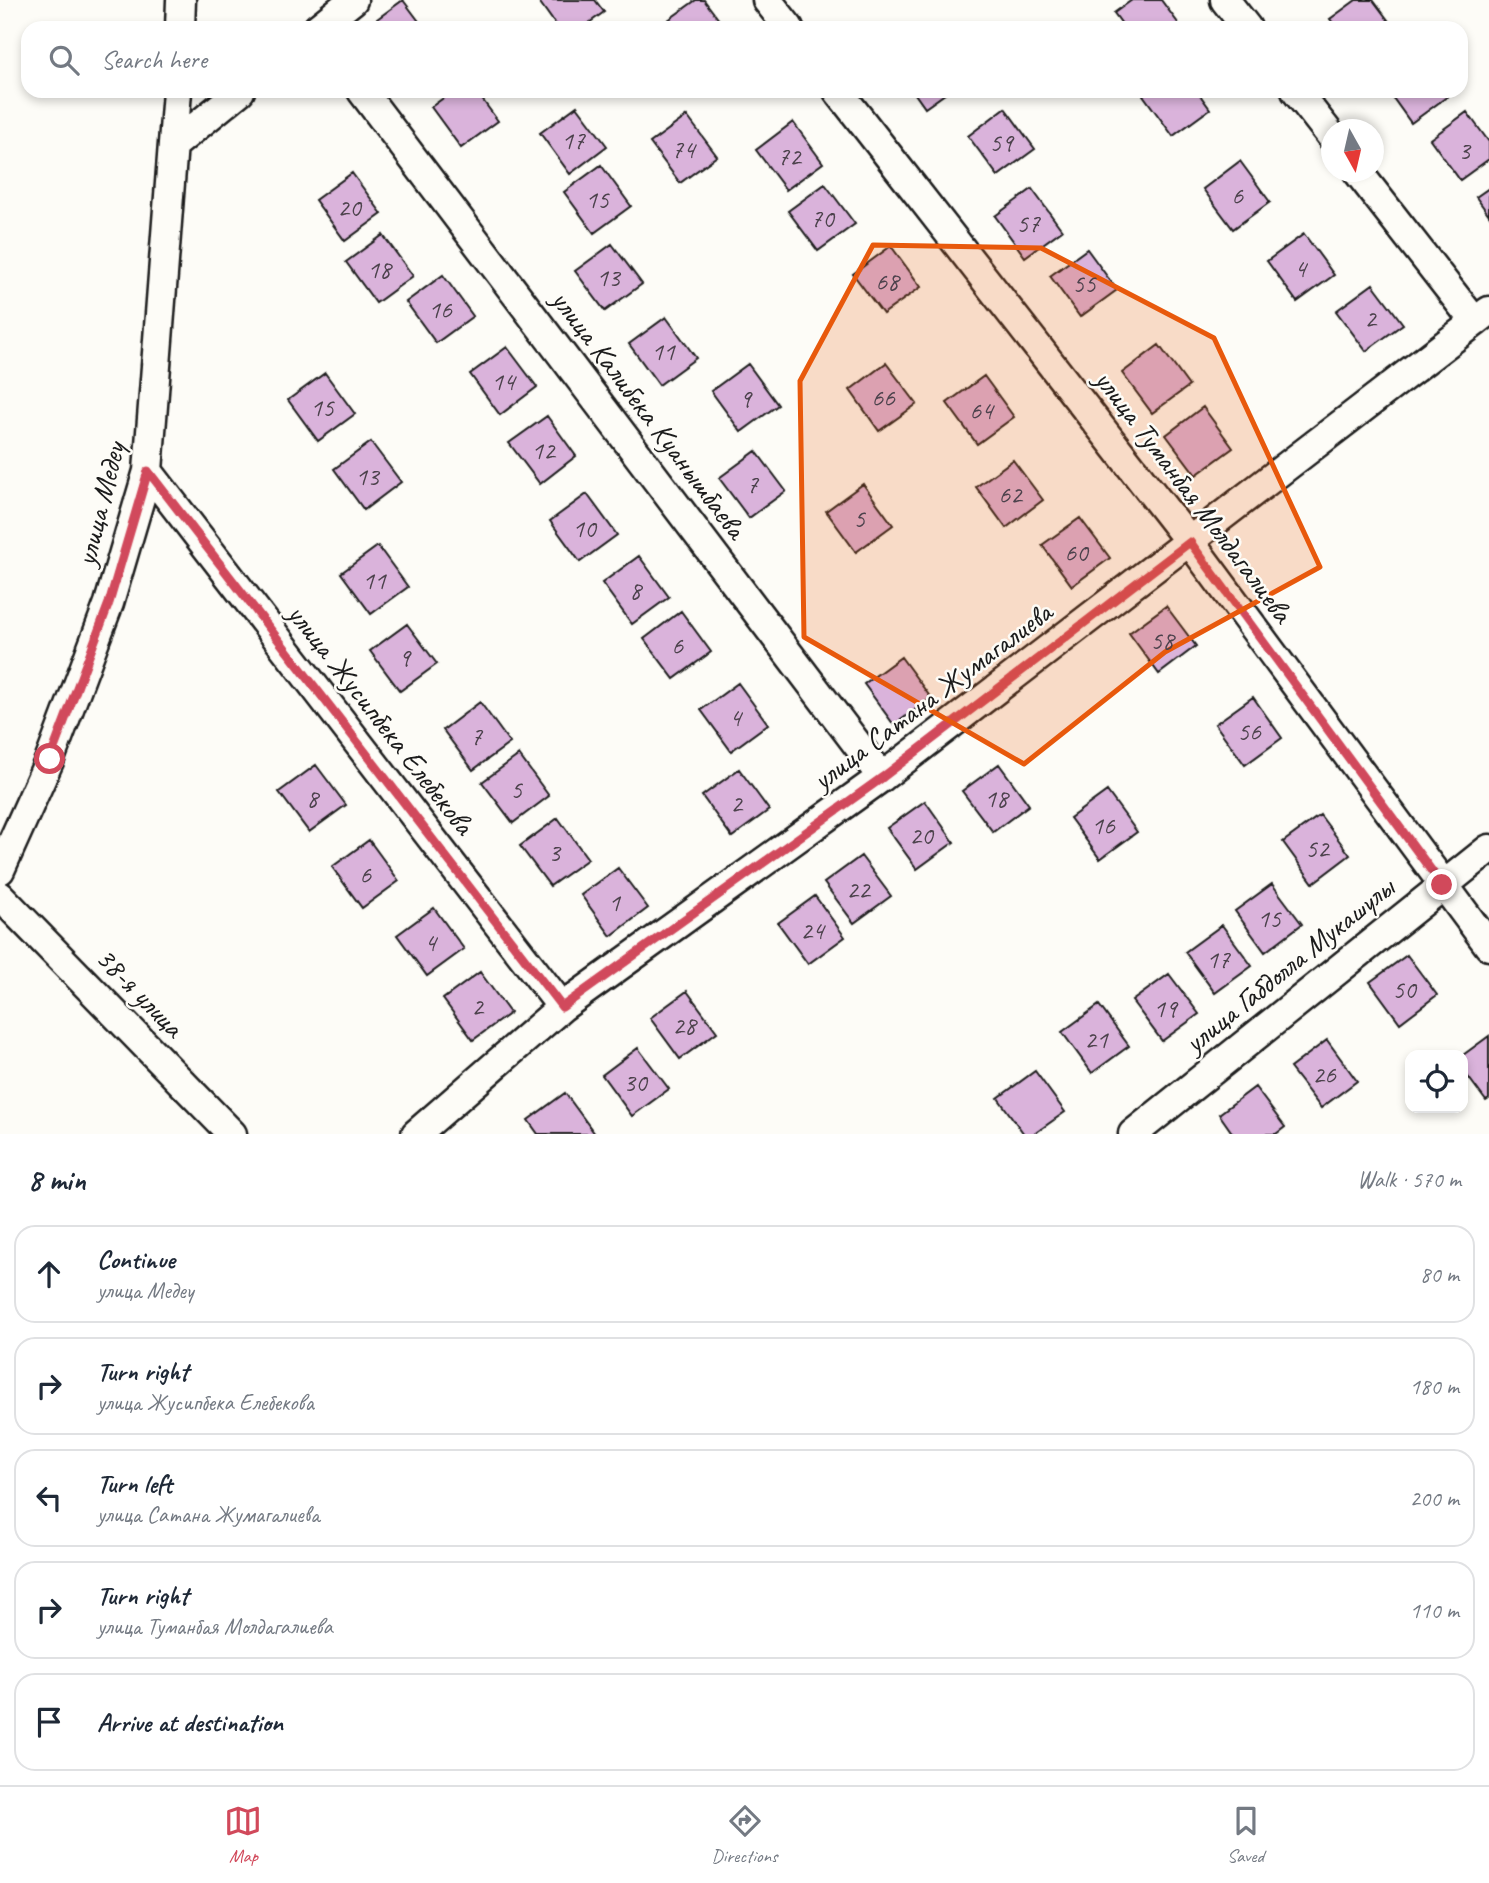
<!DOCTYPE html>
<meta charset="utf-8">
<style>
:root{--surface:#fff;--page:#f6f6f7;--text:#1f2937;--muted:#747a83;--line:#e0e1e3;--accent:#d1495b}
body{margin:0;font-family:Caveat,sans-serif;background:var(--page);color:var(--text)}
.controls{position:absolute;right:21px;bottom:21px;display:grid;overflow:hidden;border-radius:14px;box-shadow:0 4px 10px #0003}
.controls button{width:63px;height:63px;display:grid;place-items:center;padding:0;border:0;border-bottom:2px solid var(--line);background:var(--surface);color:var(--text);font:35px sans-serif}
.compass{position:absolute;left:1321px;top:119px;width:63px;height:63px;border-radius:50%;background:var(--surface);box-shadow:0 4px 10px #0003;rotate:172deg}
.stop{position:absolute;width:21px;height:21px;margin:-16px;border:5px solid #d1495b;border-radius:50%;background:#fff}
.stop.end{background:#d1495b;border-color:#fff;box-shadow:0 2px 7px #0008}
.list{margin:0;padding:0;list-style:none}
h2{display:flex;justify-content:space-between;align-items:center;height:91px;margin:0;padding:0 28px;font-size:30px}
h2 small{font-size:23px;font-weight:400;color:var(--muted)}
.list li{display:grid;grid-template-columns:46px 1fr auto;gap:21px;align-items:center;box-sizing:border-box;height:98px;margin:0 14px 14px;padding:0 14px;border:2px solid var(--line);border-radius:21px}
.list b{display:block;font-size:26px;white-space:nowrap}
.list p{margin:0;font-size:23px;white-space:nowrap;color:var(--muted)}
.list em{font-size:23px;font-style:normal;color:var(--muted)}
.icon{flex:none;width:38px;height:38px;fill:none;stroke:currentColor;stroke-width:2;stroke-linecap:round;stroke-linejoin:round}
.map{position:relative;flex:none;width:1489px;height:1134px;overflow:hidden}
.search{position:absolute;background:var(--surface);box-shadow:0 4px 10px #0003;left:21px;right:21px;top:21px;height:77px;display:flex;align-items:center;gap:18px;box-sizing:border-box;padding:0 24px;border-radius:21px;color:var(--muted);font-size:26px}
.sheet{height:651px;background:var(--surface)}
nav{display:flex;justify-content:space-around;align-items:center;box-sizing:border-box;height:98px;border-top:2px solid var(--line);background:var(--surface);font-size:19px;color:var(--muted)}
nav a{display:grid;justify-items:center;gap:4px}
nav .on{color:var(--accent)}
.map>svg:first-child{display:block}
.building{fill:#dab3db;stroke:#1c1c1c;stroke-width:2}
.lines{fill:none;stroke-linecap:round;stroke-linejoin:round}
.minor-casing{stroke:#1c1c1c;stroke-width:33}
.minor{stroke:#fdfcf7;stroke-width:28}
.route{stroke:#d1495b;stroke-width:9}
.marked{fill:#e8590c;fill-opacity:0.2;stroke:#e8590c;stroke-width:5;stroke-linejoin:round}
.labels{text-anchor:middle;stroke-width:5;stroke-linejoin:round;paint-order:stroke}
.number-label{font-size:26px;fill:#4c424c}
.street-label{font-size:30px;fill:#1c1c1c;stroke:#fdfcf7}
</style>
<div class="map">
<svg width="1489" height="1134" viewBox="0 0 1489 1134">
<rect width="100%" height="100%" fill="#fdfcf7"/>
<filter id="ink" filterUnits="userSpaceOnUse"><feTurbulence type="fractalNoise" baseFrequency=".0143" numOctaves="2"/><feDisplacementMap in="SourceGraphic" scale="14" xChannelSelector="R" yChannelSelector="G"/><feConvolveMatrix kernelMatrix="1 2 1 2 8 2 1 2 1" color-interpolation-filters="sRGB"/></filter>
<g filter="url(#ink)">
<path class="building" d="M403,0l21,28h-57l-1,-1z
M538,0h57l9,12 -22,16h-24z
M696,0h8l21,28h-57l-4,-5z
M1132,0h29l20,27 -56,1 -11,-15z
M1356,0h17l21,28h-57l-7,-9z
M453,91h23l22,30 -37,27 -30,-41z
M913,91h36l-24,17z
M1148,91h49l13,18 -37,27 -30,-41z
M1388,91h57l3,5 -37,27z
M577,106l30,40 -37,28 -30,-41z
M1005,108l30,41 -37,27 -30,-40z
M1467,112l22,30v17l-29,21 -30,-41z
M687,116l30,40 -37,27 -30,-40z
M793,122l30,41 -37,27 -30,-40z
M1240,161l30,41 -37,27 -30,-40z
M601,165l30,41 -37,27 -30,-41z
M352,173l30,41 -37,27 -30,-41z
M825,184l30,40 -37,27 -30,-40z
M1489,188v27l-13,-18z
M1032,189l30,41 -37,27 -30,-41z
M1304,234l30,41 -37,27 -30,-41z
M383,235l30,41 -37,27 -30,-41z
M612,244l30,40 -37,27 -30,-40z
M891,246l30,41 -38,27 -30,-40z
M1087,249l30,41 -37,27 -30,-41z
M443,275l30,41 -37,27 -30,-41z
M1373,284l30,40 -37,27 -30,-40z
M666,317l30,41 -37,27 -30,-41z
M1159,345l30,41 -37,27 -30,-40z
M507,347l30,40 -37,28 -30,-41z
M886,363l31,41 -38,27 -29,-41z
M748,364l30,41 -37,27 -30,-41z
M325,373l30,41 -37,27 -30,-41z
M984,376l30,41 -37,27 -30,-41z
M1203,407l30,41 -37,27 -30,-40z
M547,416l29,40 -36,28 -31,-41z
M371,442l30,40 -37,28 -30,-41z
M756,451l30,40 -37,27 -30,-40z
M1013,460l30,40 -37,28 -30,-41z
M863,484l30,41 -37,27 -30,-41z
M587,494l30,41 -37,27 -30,-41z
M1080,518l30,40 -38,28 -30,-41z
M378,546l30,41 -37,27 -30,-41z
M639,556l30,41 -37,27 -30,-41z
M1166,606l30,40 -37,28 -30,-41z
M681,611l30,41 -37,27 -30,-40z
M407,624l30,40 -37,27 -30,-40z
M901,657l30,41 -37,27 -30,-41z
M738,683l30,41 -37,27 -30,-41z
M1253,697l29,41 -37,27 -30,-41z
M480,702l30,41 -37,27 -30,-40z
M519,755l30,41 -36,27 -31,-41z
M999,764l30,41 -36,27 -31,-41z
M316,765l30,40 -37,27 -30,-40z
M739,769l30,41 -37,27 -30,-41z
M1107,791l30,41 -37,27 -30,-41z
M925,801l29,41 -37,27 -30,-41z
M1320,815l30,40 -37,28 -30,-41z
M558,818l30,41 -38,27 -30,-40z
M369,840l30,41 -37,27 -30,-41z
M861,856l30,40 -37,27 -30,-40z
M618,868l30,40 -37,28 -30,-41z
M1272,884l30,40 -37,28 -30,-41z
M815,896l30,41 -37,27 -30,-41z
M434,908l30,41 -37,27 -30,-41z
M1222,925l30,41 -37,27 -30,-41z
M1407,955l30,40 -37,28 -30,-41z
M480,972l30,41 -37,27 -30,-41z
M1169,974l30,40 -37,27 -30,-40z
M687,991l30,41 -37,27 -30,-41z
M1099,1005l30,41 -37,27 -30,-41z
M1489,1036v63l-3,2 -23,-31v-15z
M1327,1040l30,41 -36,27 -31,-40z
M638,1048l31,41 -37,27 -30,-41z
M1035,1071l30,41 -31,22h-10l-26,-36z
M1255,1087l30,40 -9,7h-43l-14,-20z
M565,1093l30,41h-57l-10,-14z"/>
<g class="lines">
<g class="minor-casing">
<path id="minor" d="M767,0l22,28
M1225,0l22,28
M180,28l1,-28
M318,28l35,-28
M362,91l520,686
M838,91l352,451 299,404
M1296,91l36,46
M175,144l65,-53
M1358,172l117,150
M148,471l414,536
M0,870l50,-111 59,-156 39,-132 29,-380
M0,896l232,238
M416,1134l146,-127 320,-230 607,-466
M1133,1134l356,-285"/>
</g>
<use href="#minor" class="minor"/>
</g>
</g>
<g class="lines" filter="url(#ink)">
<path class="route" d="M50,759l59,-156 39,-132 414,536 321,-230 307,-235 252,343"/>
</g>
<path class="marked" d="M873,245l168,3 173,90 106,229 -155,85 -141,112 -220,-127 -4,-256z"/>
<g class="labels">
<g class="number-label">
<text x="573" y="149">17</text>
<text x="1001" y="151">59</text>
<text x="683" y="158">74</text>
<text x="1464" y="159">3</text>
<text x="789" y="165">72</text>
<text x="1237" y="204">6</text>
<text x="597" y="208">15</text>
<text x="349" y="216">20</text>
<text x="822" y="227">70</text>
<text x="1028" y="232">57</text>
<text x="1300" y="277">4</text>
<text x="379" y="278">18</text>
<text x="608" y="286">13</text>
<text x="887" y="290">68</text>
<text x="1084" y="292">55</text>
<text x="440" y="318">16</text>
<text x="1370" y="327">2</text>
<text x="663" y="360">11</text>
<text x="503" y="390">14</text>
<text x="883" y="406">66</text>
<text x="745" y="407">9</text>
<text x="322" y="416">15</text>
<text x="981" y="419">64</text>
<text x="543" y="459">12</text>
<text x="367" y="485">13</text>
<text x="752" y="493">7</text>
<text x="1010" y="503">62</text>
<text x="859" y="527">5</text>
<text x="584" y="537">10</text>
<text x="1076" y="561">60</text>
<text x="374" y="589">11</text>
<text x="635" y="599">8</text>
<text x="1162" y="649">58</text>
<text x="677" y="654">6</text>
<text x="404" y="666">9</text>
<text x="735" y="726">4</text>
<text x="1249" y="740">56</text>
<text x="476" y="745">7</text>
<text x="516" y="798">5</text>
<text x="312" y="807">8</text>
<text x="996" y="807">18</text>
<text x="736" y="812">2</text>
<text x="1103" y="834">16</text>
<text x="921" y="844">20</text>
<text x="1317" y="857">52</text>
<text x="554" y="861">3</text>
<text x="365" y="883">6</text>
<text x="858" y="898">22</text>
<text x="614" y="911">1</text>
<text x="1269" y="927">15</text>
<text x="812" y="939">24</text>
<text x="430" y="951">4</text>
<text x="1218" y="968">17</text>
<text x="1404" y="998">50</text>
<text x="477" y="1015">2</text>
<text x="1165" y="1017">19</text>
<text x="684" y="1034">28</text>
<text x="1096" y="1048">21</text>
<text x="1324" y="1083">26</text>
<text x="635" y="1091">30</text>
</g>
<g class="street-label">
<text transform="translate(649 414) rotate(53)" y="10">улица Калибека Куанышбаева</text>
<text transform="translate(1194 496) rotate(53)" y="10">улица Туманбая Молдагалиева</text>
<text transform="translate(100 504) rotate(-76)" y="10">улица Медеу</text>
<text transform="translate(932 696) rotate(-37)" y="10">улица Сатана Жумагалиева</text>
<text transform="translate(381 719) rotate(52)" y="10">улица Жусипбека Елебекова</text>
<text transform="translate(1289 965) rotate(-39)" y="10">улица Габдолла Мукашулы</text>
<text transform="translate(140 992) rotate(46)" y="10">38-я улица</text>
</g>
</g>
</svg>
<div class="controls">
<button><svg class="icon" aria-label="locate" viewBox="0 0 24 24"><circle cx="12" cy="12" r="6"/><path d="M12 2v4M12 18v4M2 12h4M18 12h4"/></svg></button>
</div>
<svg class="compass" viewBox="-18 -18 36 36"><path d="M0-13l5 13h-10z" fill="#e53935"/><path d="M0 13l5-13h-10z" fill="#747a83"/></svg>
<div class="stop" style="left:50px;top:759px"></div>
<div class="stop end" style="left:1442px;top:885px"></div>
<div class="search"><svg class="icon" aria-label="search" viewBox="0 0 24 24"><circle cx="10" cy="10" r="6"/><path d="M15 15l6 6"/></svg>Search here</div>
</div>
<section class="sheet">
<h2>8 min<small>Walk · 570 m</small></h2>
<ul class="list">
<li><svg class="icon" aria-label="ahead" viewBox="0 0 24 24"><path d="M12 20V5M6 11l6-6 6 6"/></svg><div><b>Continue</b><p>улица Медеу</p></div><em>80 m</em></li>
<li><svg class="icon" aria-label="right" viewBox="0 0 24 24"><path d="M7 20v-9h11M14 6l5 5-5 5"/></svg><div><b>Turn right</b><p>улица Жусипбека Елебекова</p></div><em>180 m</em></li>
<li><svg class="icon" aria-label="left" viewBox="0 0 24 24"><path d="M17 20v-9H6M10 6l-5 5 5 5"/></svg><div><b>Turn left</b><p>улица Сатана Жумагалиева</p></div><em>200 m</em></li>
<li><svg class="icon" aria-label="right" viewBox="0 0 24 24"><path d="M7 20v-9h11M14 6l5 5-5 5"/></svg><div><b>Turn right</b><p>улица Туманбая Молдагалиева</p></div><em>110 m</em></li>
<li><svg class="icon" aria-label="arrive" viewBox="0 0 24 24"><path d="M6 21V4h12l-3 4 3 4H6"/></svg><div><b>Arrive at destination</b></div></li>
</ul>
</section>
<nav>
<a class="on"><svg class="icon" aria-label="map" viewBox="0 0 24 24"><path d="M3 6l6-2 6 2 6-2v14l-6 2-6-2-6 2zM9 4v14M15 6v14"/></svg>Map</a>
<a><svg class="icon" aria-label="directions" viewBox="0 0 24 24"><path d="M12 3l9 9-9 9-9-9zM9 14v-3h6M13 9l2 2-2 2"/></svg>Directions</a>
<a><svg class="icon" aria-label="saved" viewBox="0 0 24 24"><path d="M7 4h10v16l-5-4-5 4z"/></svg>Saved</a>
</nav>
